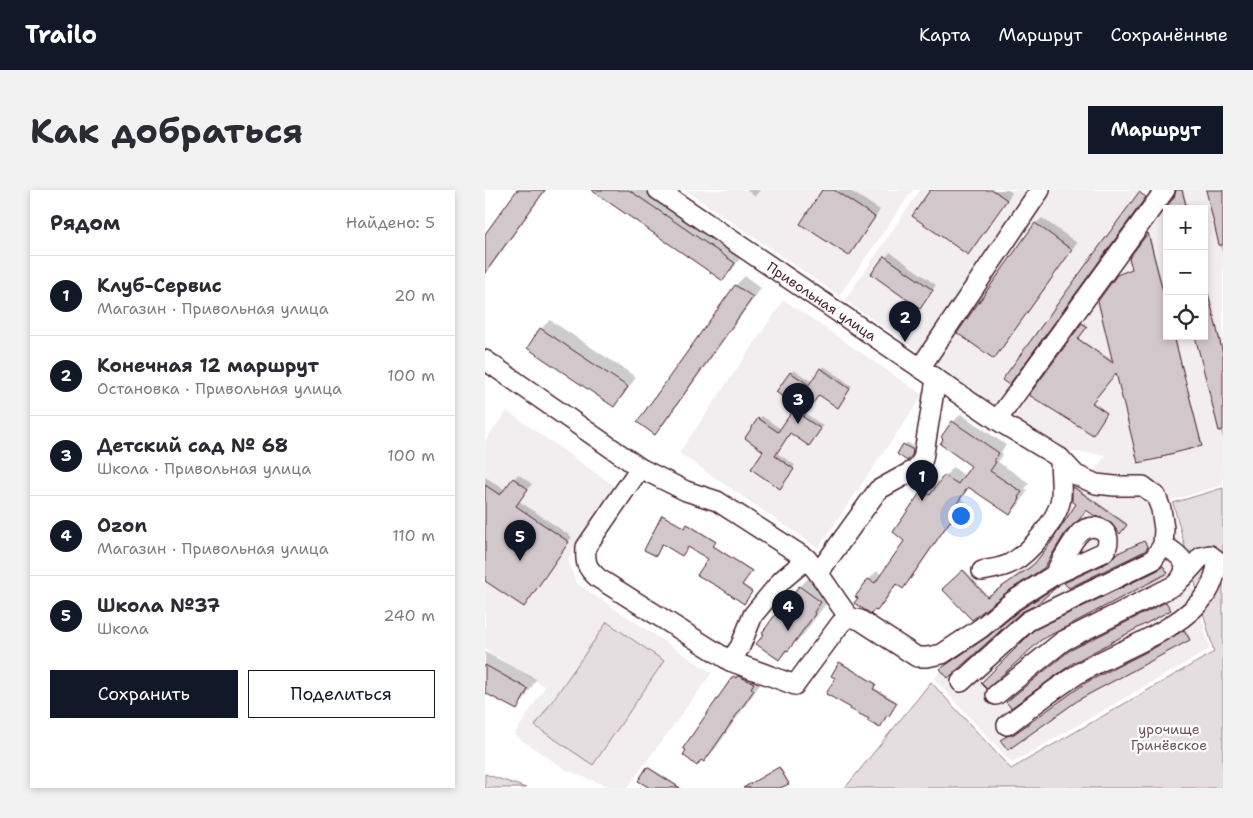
<!DOCTYPE html>
<html lang="ru">
<meta charset="utf-8">
<style>
:root{--surface:#fff;--page:#f2f2f3;--text:#2b2b33;--muted:#7c7c81;--line:#e1e1e2;--accent:#111827}
body{margin:0;font-family:"Shantell Sans",sans-serif;background:var(--page);color:var(--text)}
.controls{position:absolute;right:15px;top:15px;display:grid;overflow:hidden;border-radius:0px;box-shadow:0 2px 8px #0003}
.controls button{width:45px;height:45px;display:grid;place-items:center;padding:0;border:0;border-bottom:1px solid var(--line);background:var(--surface);color:var(--text);font:25px sans-serif}
.you{position:absolute;left:475px;top:325px;width:18px;height:18px;margin:-12px;border:4px solid #fff;border-radius:50%;background:#1a73e8;box-shadow:0 0 0 8px #1a73e833}
.badge{display:grid;place-items:center;width:32px;height:32px;border-radius:50%;background:var(--accent);color:#fff;font-size:16px;font-weight:700}
.pin{position:absolute;translate:-50% -41px;filter:drop-shadow(0 1px 2px #0008)}
.pin::after{content:'';position:absolute;top:26px;width:18px;height:15px;background:inherit;clip-path:polygon(0 0,100% 0,50% 100%)}
.list{margin:0;padding:0;list-style:none}
h2{display:flex;justify-content:space-between;align-items:center;height:65px;margin:0;padding:0 20px;font-size:21px}
h2 small{font-size:16px;font-weight:400;color:var(--muted)}
.list li{display:grid;grid-template-columns:32px 1fr auto;gap:15px;align-items:center;box-sizing:border-box;height:80px;padding:0 20px;border-top:1px solid var(--line)}
.list b{display:block;font-size:19px;white-space:nowrap}
.list p{margin:0;font-size:16px;white-space:nowrap;color:var(--muted)}
.list em{font-size:16px;font-style:normal;color:var(--muted)}
.actions{display:flex;gap:10px;padding:15px 20px}
.actions a{flex:1;padding:11px 0;border:1px solid var(--accent);border-radius:0px;text-align:center;font-size:18px;color:var(--accent)}
.actions .main{background:var(--accent);color:#fff}
.icon{flex:none;width:28px;height:28px;fill:none;stroke:currentColor;stroke-width:2;stroke-linecap:round;stroke-linejoin:round}
.map{position:relative;flex:none;width:738px;height:598px;overflow:hidden;border-radius:0px}
header{display:flex;align-items:center;gap:30px;box-sizing:border-box;height:70px;padding:0 25px;background:var(--accent);color:#fff}
header strong{font-size:24px}
nav{display:flex;gap:28px;margin-inline-start:auto;font-size:18px}
.intro{display:flex;align-items:center;justify-content:space-between;box-sizing:border-box;height:120px;padding:0 30px}
h1{margin:0;font-size:35px}
.button{padding:12px 22px;border-radius:0px;background:var(--accent);color:#fff;font-size:18px;font-weight:700}
main{display:flex;gap:30px;padding:0 30px}
aside{flex:1;background:var(--surface);border-radius:0px;box-shadow:0 2px 8px #0003}
.map>svg:first-child{display:block}
.built{fill:#f2eeef;fill-rule:evenodd}
.green{fill:#e5dee0;stroke:#987e86}
.shadow{fill:#0003}
.building{fill:#d2c7cb;stroke:#4a1f2b}
.lines{fill:none;stroke-linecap:round;stroke-linejoin:round}
.minor-casing{stroke:#4a1f2b;stroke-width:22}
.minor{stroke:#fff;stroke-width:19}
.labels{text-anchor:middle;stroke-width:4.5;stroke-linejoin:round;paint-order:stroke}
.street-label{font-size:14px;fill:#4a1f2b;stroke:#fff}
.park-label{font-size:14px;fill:#714f58;stroke:#fff}
</style>
<header>
<strong>Trailo</strong>
<nav><a>Карта</a><a>Маршрут</a><a>Сохранённые</a></nav>
</header>
<div class="intro"><h1>Как добраться</h1><a class="button">Маршрут</a></div>
<main>
<aside>
<h2>Рядом<small>Найдено: 5</small></h2>
<ul class="list">
<li><span class="badge">1</span><div><b>Клуб-Сервис</b><p>Магазин · Привольная улица</p></div><em>20 m</em></li>
<li><span class="badge">2</span><div><b>Конечная 12 маршрут</b><p>Остановка · Привольная улица</p></div><em>100 m</em></li>
<li><span class="badge">3</span><div><b>Детский сад № 68</b><p>Школа · Привольная улица</p></div><em>100 m</em></li>
<li><span class="badge">4</span><div><b>Ozon</b><p>Магазин · Привольная улица</p></div><em>110 m</em></li>
<li><span class="badge">5</span><div><b>Школа №37</b><p>Школа</p></div><em>240 m</em></li>
</ul>
<div class="actions"><a class="main">Сохранить</a><a>Поделиться</a></div>
</aside>
<div class="map">
<svg width="738" height="598" viewBox="0 0 738 598">
<rect width="100%" height="100%" fill="#fff"/>
<filter id="ink" filterUnits="userSpaceOnUse"><feTurbulence type="fractalNoise" baseFrequency=".02" numOctaves="2"/><feDisplacementMap in="SourceGraphic" scale="10" xChannelSelector="R" yChannelSelector="G"/><feConvolveMatrix kernelMatrix="1 2 1 2 8 2 1 2 1" color-interpolation-filters="sRGB"/></filter>
<g filter="url(#ink)">
<path class="built" d="M201,0h227l-74,106z
M435,0h223l-149,215 -149,-105z
M665,0h73v295l-53,16 40,148 -198,114 -78,-84 172,-224 -44,-4 -66,-42zM682,19h37v127h-37z
M299,110l139,95 -105,153 -139,-95z
M22,221l109,76 -48,72 8,24 136,90 -85,115h-15l-46,-18 -52,-35 31,-48 -60,-38v-208z"/>
<path class="green" d="M738,298v300h-378l86,-106 80,87 203,-117 -41,-149z
M122,432l57,39 -71,104 -58,-39z
M0,584l41,14h-41z"/>
<path class="shadow" d="M33,0h28l-61,85v-39z
M108,0h58l92,64 -11,16 -9,9z
M262,0h13l-5,6z
M339,0h25l31,20 -25,38 -6,7z
M446,0h77l4,3 -38,54 -6,6z
M691,0h7l5,19h-21l9,-12z
M722,0h16v66z
M557,28l35,25 -77,108 -6,7 41,-134z
M664,43l18,70v33h8l27,108 -40,13 -45,-86 -25,30 15,11 -13,21 -63,-39 53,-71 3,2 -9,13 37,24 3,-87 15,-6 -2,-11z
M405,62l46,33 -12,17 -51,-28z
M719,85l19,75v90l-26,-104h7z
M260,86l16,12 -97,136 -9,10 -16,-12 97,-137z
M65,130l86,57 -13,19 -9,10 -86,-58 13,-19z
M339,176l28,20 -12,17 -21,-10 -14,20 18,13 -14,19 -18,-13 -14,21 18,12 -12,19 -18,-34 -6,-31 3,-3 19,13 16,-24 -6,-32 3,-3 18,12z
M476,224l45,31 -5,7 2,2 -5,8 31,21 -4,6 3,1 -10,16 -8,8 -40,-27 -9,12 5,3 -13,16 -42,61 -8,8 -6,-3 -12,18 -8,8 -20,-13 12,-18 8,-8 5,4 24,-34 -11,-10 28,-41 8,-8 6,4 16,-19 12,9 8,-11 -30,-28 10,-15z
M422,252l8,5 -5,10 -12,-4z
M33,284l14,10 -13,17 53,36 -48,69 -39,-27v-102l20,13z
M589,296l53,37 -7,9 -10,-12 -24,-12 -20,23 -21,34 -39,25 -34,29 -28,-30 21,-19 23,26 49,-34 41,-59 -5,-3z
M179,324l22,13 3,-3 27,17 -3,4 39,25 -9,14 9,6 -8,12 -35,-43 -21,-13 -25,-3 -6,11 -11,-5 43,-17 2,-2z
M330,382l15,26 -27,37 -24,24 11,-63z
M701,440l4,8 -1,1 -110,59 -71,50 -6,-7 7,-6 7,-2 55,-40 33,-20 53,-26z
M0,462l51,27 -11,20 -9,9 -31,-17z
M356,472l35,21 -3,4 24,14 -7,13 -20,5 -33,-41z
M261,474l19,13 -49,71 -12,13 30,-84z
M164,577l33,21h-30z
M295,577l9,15 -1,1 -10,5h-34z"/>
<path class="building" d="M32,0h28l-60,83v-39z
M106,0h38l106,73 -12,18z
M337,0h12l41,27 -26,39 -49,-32z
M445,0h63l14,10 -39,55 -56,-39z
M691,0h6l5,19h-22l9,-12z
M721,0h17v55h-4z
M654,2l7,5 -137,188 -7,-5z
M550,33l37,27 -78,109 -37,-26z
M663,43l19,74v29h7l28,110 -40,10v2l-24,5 -22,-90 -24,30 15,10 -14,22 -64,-40 53,-72 5,4 -9,12 35,24 -15,-62 19,-26 15,-6 -3,-11z
M399,66l49,34 -13,19 -49,-35z
M250,95l18,12 -98,138 -18,-13z
M723,103l15,61v76l-4,1 -24,-95h9v-42z
M55,138l88,59 -14,20 -87,-59z
M335,178l30,21 -12,19 -19,-13 -16,22 18,12 -12,17 -19,-13 -15,23 19,13 -14,20 -29,-20 12,-18 -18,-13 13,-20 20,14 18,-26 -20,-14 14,-20 19,13z
M467,231l47,32 -5,8 2,1 -6,9 32,21 -4,5 2,2 -10,16 -42,-28 -14,21 5,3 -8,11 -1,-1 -47,68 -7,-5 -19,27 -3,-1 -3,4 -17,-11 4,-5 -3,-1 13,-18 7,4 29,-42 -11,-9 29,-42 8,5 14,-20 14,9 13,-18 -31,-22 3,-5 -2,-2z
M418,254l10,6 -1,5 -5,6 -10,-7z
M28,288l15,11 -12,17 53,36 -45,65 -39,-26v-96l15,10z
M587,296l55,39 -7,9 -11,-13 -14,-5 -9,-6 -7,10 -14,13 -21,35 -37,24 -35,28 -30,-31 21,-19 24,27 42,-29 6,-5 17,-22 24,-37 -4,-3z
M177,325l23,13 2,-4 29,18 -3,4 39,25 -10,14 10,7 -8,12 -22,-15 -25,-14 11,-16 -20,-12 -6,9 -20,-12 -6,12 -12,-6z
M659,351l4,6 -3,4 -76,37 -5,-5 45,-21 7,-8z
M678,376l5,7 -127,67 -54,49 -6,-6 53,-53 124,-60z
M574,395l-23,20 -16,8 -72,65 -8,-9 47,-32 33,-27z
M314,396l22,16 -7,10 1,2 -27,37 -2,-1 -7,10 -23,-16 8,-10 -2,-1 27,-38 2,2z
M681,412l5,8 -98,53 -62,45 -5,-6 63,-51z
M699,440l6,10 -110,59 -72,51 -8,-10 7,-4 7,-2 73,-52 67,-34z
M354,472l37,22 -3,5 24,14 -8,13 -2,-1 -7,13 -13,-7 2,-2 -19,-10 1,-1 -25,-14 9,-16 -4,-2z
M0,475l43,24 -11,21 -32,-17z
M248,486l3,2 2,-2 16,7 -3,5 3,2 -50,72 -3,-2 -4,6 -14,-11 3,-5 -3,-2z
M162,577l33,21h-30l-12,-7z
M294,577l10,17 -9,4h-37z"/>
<g class="lines">
<g class="minor-casing">
<g id="minor">
<path id="s1" d="M173,0l339,230 63,38 16,17 20,9 19,2h28l13,10 5,13 3,20 -1,16 -10,15 -125,61 -67,61"/>
<path d="M0,170l155,108 46,23 31,10 90,58c16,18 27,39 42,58"/>
<path d="M435,178l120,-178"/>
<path d="M512,230l168,-230"/>
<path d="M155,278l-54,79c-1,16 0,20 12,31l132,83 65,24 46,-62 8,-6 11,3 57,37h10l15,-3 39,-26 32,-27 41,-26 50,-23c2,-3 4,-7 4,-11 0,-14 -17,-17 -26,-10 -9,7 -22,33 -28,44"/>
<path d="M497,381c9,-2 21,-3 29,-8 19,-10 48,-45 50,-66 1,-13 -1,-26 -1,-39"/>
<path d="M334,382l59,-82 38,-21 7,-10 13,-80"/>
<path d="M245,471l10,-14 13,-32 29,-35 25,-21"/>
<path d="M511,505l67,-54 112,-56c20,-19 6,-30 -12,-40"/>
<path d="M522,535c24,-18 48,-37 74,-53 39,-23 100,-41 126,-79 6,-9 9,-21 11,-32l-8,-6 -9,2 -18,20"/>
</g>
</g>
<use href="#minor" class="minor"/>
</g>
</g>
<g class="labels">
<g class="street-label">
<text dy="5" stroke="none"><textPath href="#s1" startOffset="198">Привольная улица</textPath></text>
</g>
<g class="park-label">
<text x="684" y="544">урочище<tspan x="684" dy="16">Гринёвское</tspan></text>
</g>
</g>
</svg>
<div class="controls">
<button>+</button>
<button>−</button>
<button><svg class="icon" aria-label="locate" viewBox="0 0 24 24"><circle cx="12" cy="12" r="6"/><path d="M12 2v4M12 18v4M2 12h4M18 12h4"/></svg></button>
</div>
<div class="you"></div>
<div class="pin badge" style="left:437px;top:311px">1</div>
<div class="pin badge" style="left:420px;top:152px">2</div>
<div class="pin badge" style="left:313px;top:234px">3</div>
<div class="pin badge" style="left:303px;top:441px">4</div>
<div class="pin badge" style="left:35px;top:371px">5</div>
</div>
</main>
